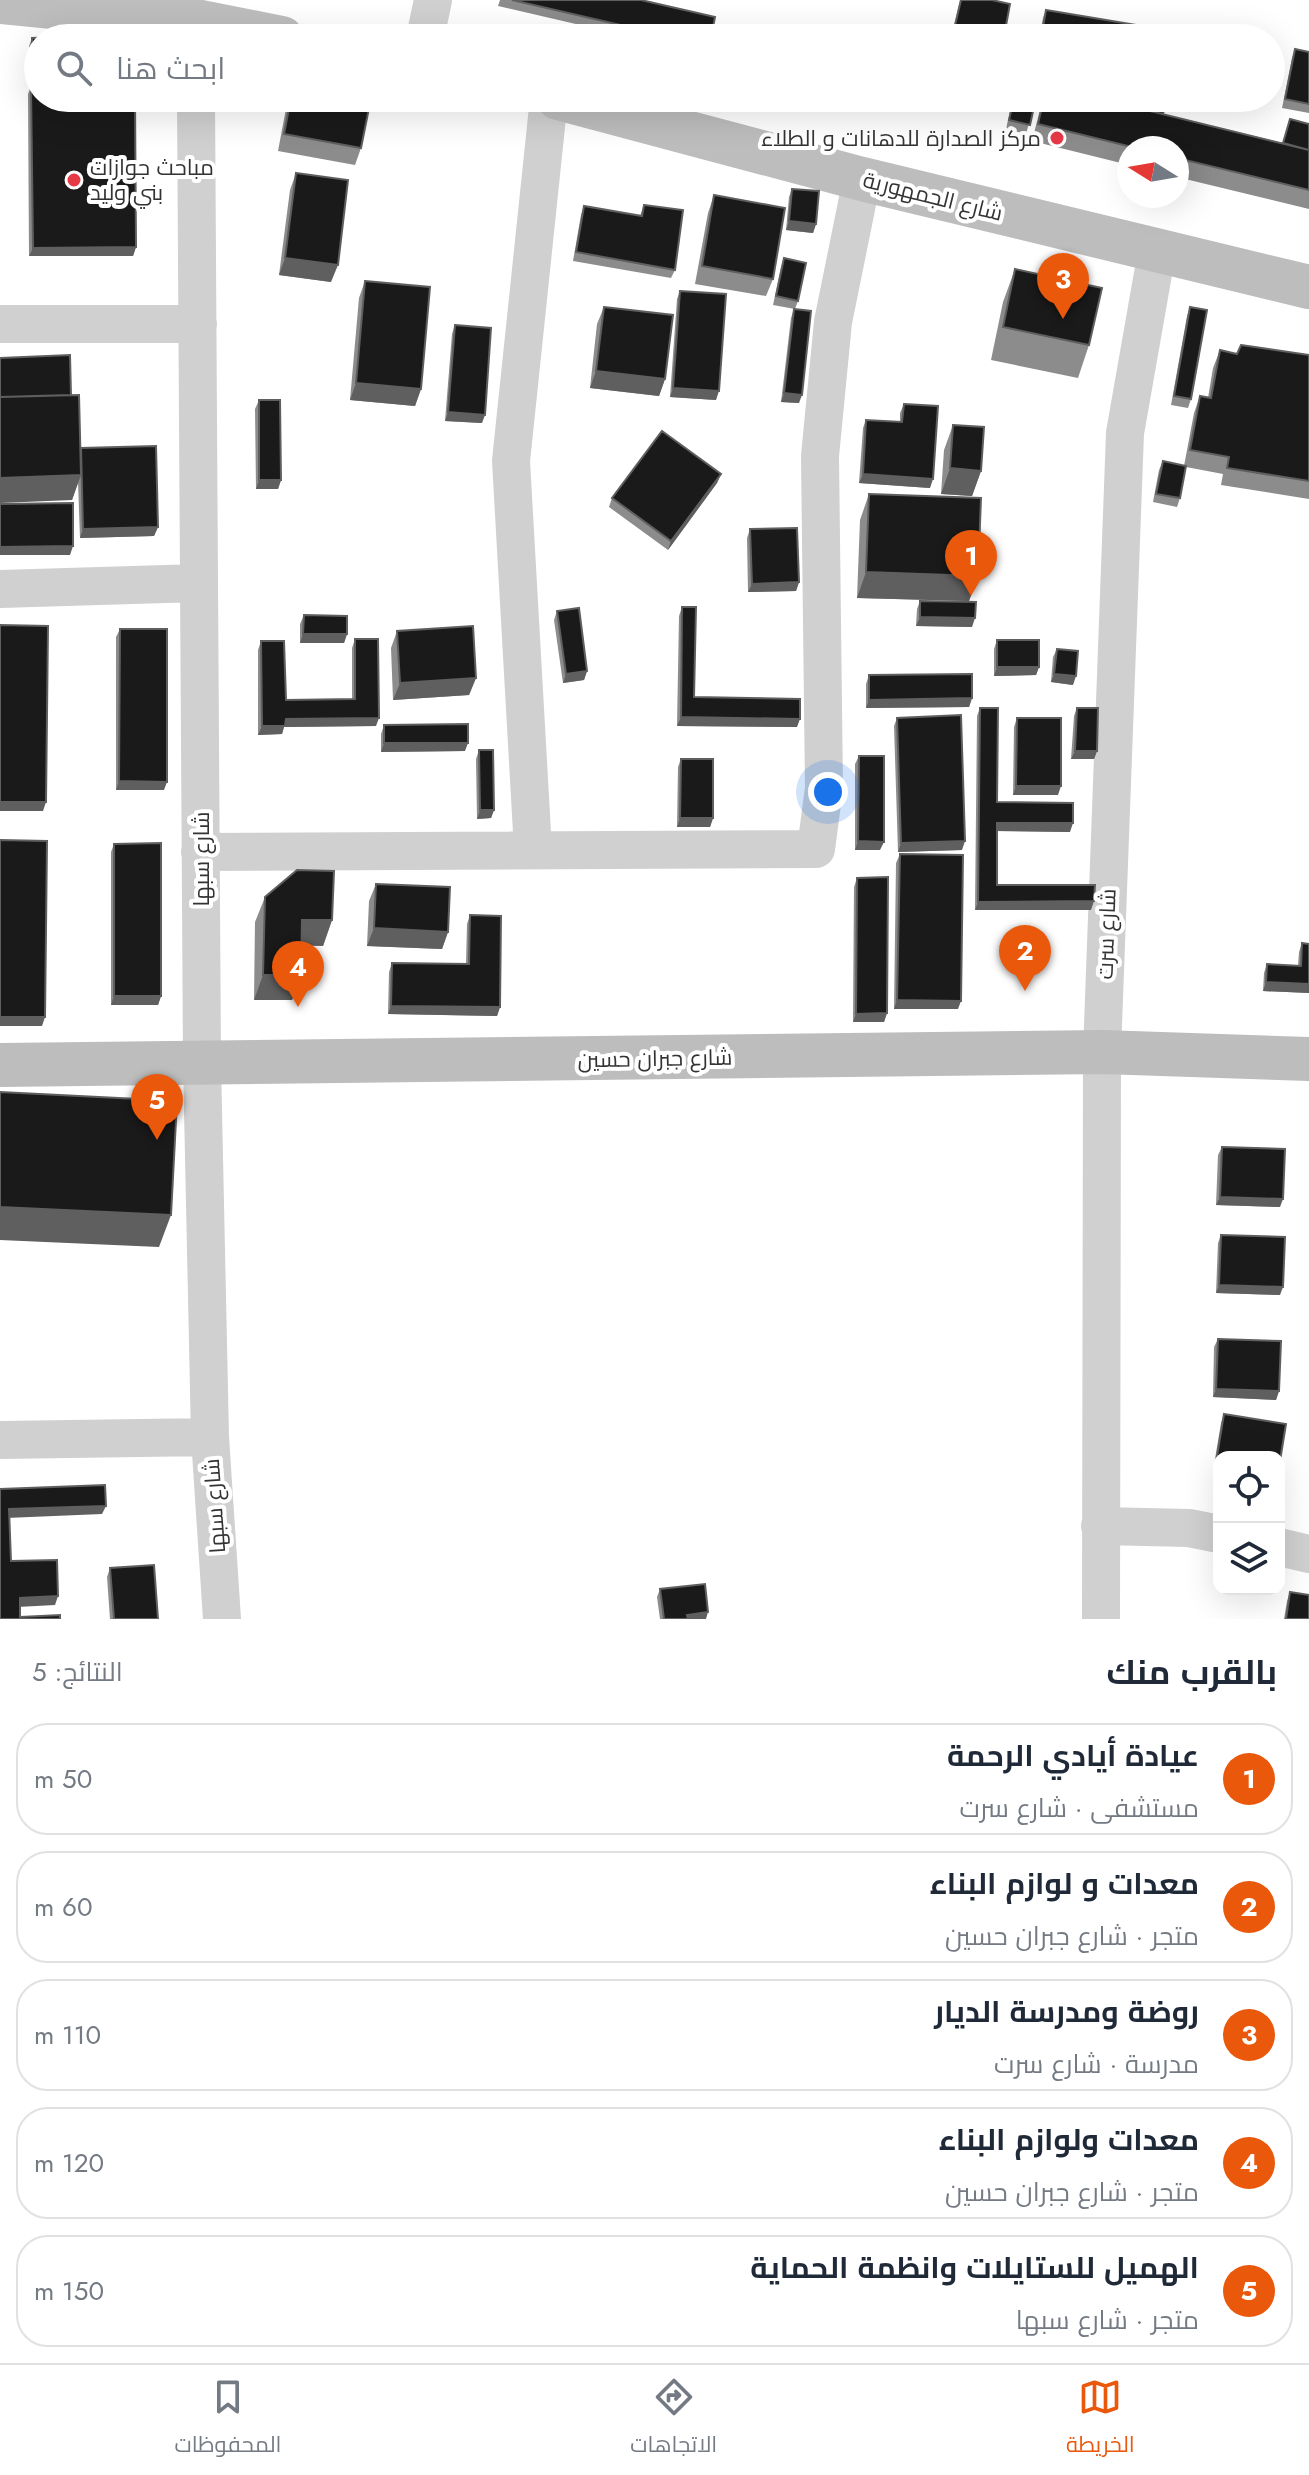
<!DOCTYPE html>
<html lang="ar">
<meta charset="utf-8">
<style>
:root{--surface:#fff;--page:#f6f6f7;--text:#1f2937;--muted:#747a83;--line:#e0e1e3;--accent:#ea580c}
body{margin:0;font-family:Jost,Cairo,sans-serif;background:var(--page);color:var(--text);direction:rtl}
.controls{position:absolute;right:24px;bottom:24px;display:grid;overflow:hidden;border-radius:16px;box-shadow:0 8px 32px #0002}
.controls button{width:72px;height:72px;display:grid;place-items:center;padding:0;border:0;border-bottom:2px solid var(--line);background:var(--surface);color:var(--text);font:40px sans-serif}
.compass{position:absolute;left:1117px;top:136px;width:72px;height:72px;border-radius:50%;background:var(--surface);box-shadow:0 8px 32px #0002;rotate:281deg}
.you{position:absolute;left:828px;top:792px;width:28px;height:28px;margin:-20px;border:6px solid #fff;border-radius:50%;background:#1a73e8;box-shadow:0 0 0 12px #1a73e833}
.badge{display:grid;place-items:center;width:52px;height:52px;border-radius:50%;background:var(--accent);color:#fff;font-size:26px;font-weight:700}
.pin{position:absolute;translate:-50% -66px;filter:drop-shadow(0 2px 4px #0008)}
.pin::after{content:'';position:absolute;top:42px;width:28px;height:24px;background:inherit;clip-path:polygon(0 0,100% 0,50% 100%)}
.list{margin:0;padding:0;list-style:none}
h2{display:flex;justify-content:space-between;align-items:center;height:104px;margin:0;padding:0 32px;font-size:34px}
h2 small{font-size:26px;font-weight:400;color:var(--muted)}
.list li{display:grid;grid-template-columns:52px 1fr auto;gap:24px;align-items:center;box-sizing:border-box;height:112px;margin:0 16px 16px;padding:0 16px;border:2px solid var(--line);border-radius:32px}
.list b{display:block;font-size:30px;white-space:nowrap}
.list p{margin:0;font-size:26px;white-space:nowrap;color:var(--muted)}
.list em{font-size:26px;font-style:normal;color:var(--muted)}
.icon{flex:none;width:44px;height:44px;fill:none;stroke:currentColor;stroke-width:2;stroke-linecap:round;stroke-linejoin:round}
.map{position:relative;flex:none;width:1309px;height:1619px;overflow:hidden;direction:ltr}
.search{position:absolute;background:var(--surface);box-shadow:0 8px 32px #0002;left:24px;right:24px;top:24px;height:88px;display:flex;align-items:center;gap:20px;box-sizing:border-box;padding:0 28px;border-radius:44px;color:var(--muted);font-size:30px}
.sheet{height:744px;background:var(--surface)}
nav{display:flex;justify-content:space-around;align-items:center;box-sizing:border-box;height:112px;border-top:2px solid var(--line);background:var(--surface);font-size:22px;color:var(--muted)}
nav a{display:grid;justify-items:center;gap:4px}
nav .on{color:var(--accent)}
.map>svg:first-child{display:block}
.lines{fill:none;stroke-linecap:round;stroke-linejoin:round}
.street{stroke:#d0d0d0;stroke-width:38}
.secondary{stroke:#bdbdbd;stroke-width:44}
.wall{fill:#8c8c8c}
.shaded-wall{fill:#5f5f5f}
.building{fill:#1a1a1a;stroke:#5f5f5f;stroke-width:2}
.poi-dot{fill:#e63946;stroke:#fff;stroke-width:3}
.labels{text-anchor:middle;stroke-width:8;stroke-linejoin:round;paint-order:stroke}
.poi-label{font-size:22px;fill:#333;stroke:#fff;text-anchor:end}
.street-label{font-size:22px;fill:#333;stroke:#fff}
</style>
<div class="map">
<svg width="1309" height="1619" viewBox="0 0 1309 1619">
<rect width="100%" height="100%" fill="#fff"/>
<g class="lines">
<path class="street" d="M425,38l8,-38
M196,98l6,965 8,374 12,182
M0,324h198
M0,589l199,-6
M533,850l-22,-389 38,-363
M200,852l616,-3 8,-61 -4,-332 13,-134 29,-143
M0,1440l210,-3
M1100,1526l89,2 30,6
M1279,1547l30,7
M1101,1619l1,-567 23,-619 32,-182"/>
<path class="secondary" d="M0,2l196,19 86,17
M558,98l304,81 447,108
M0,1065l1102,-13 207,7"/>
</g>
<path class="wall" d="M500,0h141l70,38h-75l-138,-32z
M960,0h32l13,31 -3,7 -19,-3v3h-32z
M1046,10l168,28h-175l4,-20z
M32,38l6,30h-9v-22z
M1295,49l14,3v61l-27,-5 10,-50z
M31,86l105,161 -3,9h-104l-1,-162z
M288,98h83l-10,50 -6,17 -77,-14z
M887,98h49l-4,11z
M1013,98h23l-10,36 -20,-5z
M1043,98h54l22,5 1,-5h47l-4,16 120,29 7,-24 19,5v85l-132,-32v-29h-48v17l-97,-24z
M296,173l35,109 -52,-7 11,-85z
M792,189l24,35 -3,9 -27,-3 3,-33z
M714,195l59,84 -7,17 -71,-12 13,-71z
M644,205l31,65 -4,8 -98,-17 8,-46 3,-9 56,10z
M784,258l14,43 -3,8 -22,-4 8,-38z
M1015,269l74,76 -11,33 -87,-18 12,-58z
M365,281l56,108 -6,17 -65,-6 9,-102z
M680,291l36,109 -46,-3 7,-98z
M604,307l61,72 -6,17 -69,-8 7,-64z
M1190,307l1,92 -3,9 -17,-3 16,-89z
M794,309l5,94 -18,-1 10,-84z
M455,325l27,98 -37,-2 7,-87z
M1220,350l17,4 72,1v144l-88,-14 2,-11 -37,-7 -6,31 -3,9 -24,-5 6,-32 4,-9 21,5 10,-53 6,-17 8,2 5,-30z
M71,395l9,56 78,76 -4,9 -74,2 -2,-56 -6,18z
M259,400l22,80 -3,9h-22l-1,-80z
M904,404l26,84 -71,-5 4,-55 3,-8 34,2v-9z
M953,425l28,46 -9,25 -31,-2 3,-44z
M721,474l-4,9 -49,67 -59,-43 3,-9z
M869,494l109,82 -9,25 -112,-3 3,-78z
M750,529l49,53 -3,9 -48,1 -1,-54z
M920,601l52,26 -56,-1 1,-17z
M682,607l12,90 103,30 -120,-1 2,-110z
M557,611l30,60 -3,9 -21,3 -9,-63z
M304,615l43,19 -3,9h-44v-19z
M120,629l44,161h-48v-153z
M397,631l79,47 -7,17 -76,5 -2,-52z
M355,639l21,87 -92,1 -2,7 -24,1v-85l3,-9 25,59 66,-1v-51z
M997,640l42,27 -3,8 -42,1v-27z
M1057,649l16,36 -22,-3 2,-25z
M869,675l103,23 -3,9 -103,1v-24z
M980,708l17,94 73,30 -73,-1v54l94,25h-116l2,-194z
M1077,708l20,43 -3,8h-23l3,-43z
M897,718l65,132 -64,2 -4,-126z
M1017,718l41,77h-45l1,-68z
M384,725l81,26 -84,1v-18z
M479,750l15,60 -3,8 -14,1 -1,-60z
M859,756l21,94h-25v-86z
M681,759l32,59 -3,9h-33l1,-60z
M114,844l47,152 -3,9h-47v-153z
M900,854l58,155h-64l2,-146z
M857,878l30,135 -3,9h-31l1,-135z
M376,884l72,48 -6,17 -75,-3 2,-45z
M265,897l67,23 -9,26 -21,-1 -1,30 -9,25h-38l1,-78z
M470,915l30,92 -3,9 -109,-2 1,-42 3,-9 74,1 1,-40z
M1302,943l7,1v49l-46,-2 1,-18 3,-9 31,2 1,-14z
M1222,1147l58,60 -64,-2 2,-50z
M1221,1235l59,60 -64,-2 2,-50z
M1218,1339l61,52 -3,9 -63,-3 1,-50z
M1224,1414l-5,43v9l-5,-1 7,-42z
M110,1568l48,51h-48l-3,-42z
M660,1589l46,30h-46l-3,-22z
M1290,1592l19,27h-25l3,-18z"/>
<path class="shaded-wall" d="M32,59h6v9h-9z
M789,221l27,3 -3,9 -27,-3z
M136,247l-3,9h-104l4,-8z
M285,258l53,7 -7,17 -52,-7z
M596,371l69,8 -6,17 -69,-8z
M356,383l65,6 -6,17 -65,-6z
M673,388l46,3 -3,9 -46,-3z
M784,393l18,2 -3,8 -18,-1z
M448,412l37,3 -3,8 -37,-2z
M950,468l31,3 -9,25 -31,-2z
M721,474l-4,9 -49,67 3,-9z
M863,474l70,5 -3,9 -71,-5z
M81,475l-9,25 -72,3v-25z
M259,480h22l-3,9h-22z
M158,527l-4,9 -74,2 3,-9z
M73,546l-3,9h-70v-8z
M866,572l112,4 -9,25 -112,-3z
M799,582l-3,9 -48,1 4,-8z
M920,617l55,1 -3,9 -56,-1z
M303,634h44l-3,9h-44z
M997,667h42l-3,8 -42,1z
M587,671l-3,9 -21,3 3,-9z
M1054,674l22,2 -3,9 -22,-3z
M476,678l-7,17 -76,5 7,-17z
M972,698l-3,9 -103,1 3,-8z
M681,717l119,2 -3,8 -120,-1z
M379,718l-3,8 -92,1 -2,7 -24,1 4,-9 24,-7z
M384,743h84l-3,8 -84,1z
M1075,751h22l-3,8h-23z
M119,781l48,1 -3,8h-48z
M1016,786h45l-3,9h-45z
M0,802h46l-3,9h-43z
M480,810h14l-3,8 -14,1z
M680,818h33l-3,9h-33z
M997,823h76l-3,9 -76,-1z
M858,841l26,1 -4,8h-25z
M965,841l-3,9 -64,2 3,-9z
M1094,901l-3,9h-116l3,-8z
M302,920h30l-9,26 -30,-1z
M374,928l74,4 -6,17 -75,-3z
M263,975h38l-9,25h-38z
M1266,982l43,2v9l-46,-2z
M114,996h47l-3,9h-47z
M897,1000l64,1 -3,8h-64z
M391,1006l109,1 -3,9 -109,-2z
M887,1013l-3,9h-31l3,-8z
M0,1017h45l-3,9h-42z
M1220,1197l63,2 -3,8 -64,-2z
M0,1207l171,8 -12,32 -159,-7z
M1219,1285l64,2 -3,8 -64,-2z
M1216,1389l63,2 -3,9 -63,-3z
M106,1506l-4,8 -96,4 3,-9z
M58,1596l-3,9 -38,2 3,-9z
M708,1612l-2,7h-20l1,-4z"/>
<path class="building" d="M512,0h129l74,17 -4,21h-34z
M961,0h31l18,4 -5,27 -20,-5 -2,12h-31z
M1046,10l168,28h-173z
M61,37l-23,1v21h-6v-21z
M1295,49l14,3v52l-24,-5z
M31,86h7v12h97l1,149 -103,1z
M291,98h80l-10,50 -77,-14z
M1014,98h22l-6,27 -21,-5z
M1044,98h53l212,52v40l-132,-32v-10h-41l-98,-24z
M1121,98h46l-4,16 -43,-10z
M1290,119l19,5v26l-26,-7z
M296,173l52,7 -10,85 -53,-7z
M792,189l27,2 -3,33 -27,-3z
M714,195l71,13 -12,71 -71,-13z
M644,205l39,5 -8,60 -99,-18 8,-46 58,10z
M784,258l22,5 -8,38 -22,-5z
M1015,269l87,19 -13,57 -86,-18z
M365,281l65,6 -9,102 -65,-6z
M680,291l46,3 -7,97 -46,-3z
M604,307l69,8 -8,64 -69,-8z
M1190,307l17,3 -16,89 -17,-3z
M794,309l17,2 -9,84 -18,-2z
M455,325l36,3 -6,87 -37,-3z
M1241,345l68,10v126l-82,-13 2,-11 -39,-7 10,-54 11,2 9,-48 17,4z
M70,355l1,40 -71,2v-39z
M79,395l2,80 -81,3v-81z
M259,400h21l1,80h-22z
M904,404l34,2 -5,73 -70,-5 3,-54 36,2z
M953,425l31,2 -3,44 -31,-3z
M662,431l59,43 -50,67 -59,-43z
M156,446l2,81 -75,2 -2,-81z
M1163,461l23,5 -6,32 -24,-4z
M869,494l112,4 -3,78 -112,-4z
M73,503v43l-73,1v-43z
M797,528l2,54 -47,2 -2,-55z
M920,601l56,1 -1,16 -55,-1z
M682,607h14l-2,90 106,2v20l-119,-2z
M579,608l8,63 -21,3 -9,-63z
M304,615l43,1v18h-44z
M0,625l48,1 -2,176h-46z
M473,626l3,52 -76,5 -3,-52z
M120,629h47v153l-48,-1z
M355,639h23l1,79 -93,1 -1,7h-23l-1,-85h23l2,59 69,-1z
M997,640h42v27h-42z
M1057,649l21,2 -2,25 -22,-2z
M972,674v24l-103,2v-25z
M980,708h18l-1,94 76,1v20h-76v62h98l-1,16 -116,1z
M1077,708h21l-1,43h-22z
M961,715l4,126 -64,2 -4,-125z
M1017,718h44v68h-45z
M468,724v19h-84v-18z
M479,750h14l1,60h-14z
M859,756h25v86l-26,-1z
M681,759h32v59h-33z
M0,840l47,1 -2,176h-45z
M161,843v153h-47v-152z
M900,854l63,1 -2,146 -64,-1z
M297,870l37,1 -2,49h-30l-1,55h-38l2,-78z
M888,877l-1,136 -31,1 1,-136z
M376,884l74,3 -2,45 -74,-4z
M470,915l31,1 -1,91 -109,-1 1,-43 77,1z
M1302,943l7,1v40l-43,-2 1,-18 34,2z
M0,1092l177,9 -6,114 -171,-8z
M1222,1147l63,2 -2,50 -63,-2z
M1221,1235l64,2 -2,50 -64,-2z
M1218,1339l63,2 -2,50 -63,-2z
M1224,1414l62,10 -7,43v-10l-62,-1z
M105,1485l1,21 -97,3 2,52 46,-1 1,36 -38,2v19l40,-2v4h-60v-130z
M154,1565l4,54h-44l-4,-51z
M705,1584l3,28 -21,3 1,4h-24l-4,-30z
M1290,1592l19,3v24h-23z"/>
<g class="poi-dot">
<circle cx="1057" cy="138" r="8"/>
<circle cx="74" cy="180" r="8"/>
</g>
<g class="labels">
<g class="poi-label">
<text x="1041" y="146">مركز الصدارة للدهانات و الطلاء</text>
<text x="90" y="175" text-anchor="start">مباحث جوازات<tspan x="90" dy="25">بني وليد</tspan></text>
</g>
<g class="street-label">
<text transform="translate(933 196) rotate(14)" y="8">شارع الجمهورية</text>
<text transform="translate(201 859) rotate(-90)" y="8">شارع سبها</text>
<text transform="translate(1106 934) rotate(-88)" y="8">شارع سرت</text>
<text transform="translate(655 1058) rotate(-1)" y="8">شارع جبران حسين</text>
<text transform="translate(214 1506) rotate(-94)" y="8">شارع سبها</text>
</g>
</g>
</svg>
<div class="controls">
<button><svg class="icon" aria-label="locate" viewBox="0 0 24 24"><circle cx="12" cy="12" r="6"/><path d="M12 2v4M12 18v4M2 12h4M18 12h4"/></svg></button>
<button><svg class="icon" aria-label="layers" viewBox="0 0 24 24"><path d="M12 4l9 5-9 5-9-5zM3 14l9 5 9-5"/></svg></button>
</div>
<svg class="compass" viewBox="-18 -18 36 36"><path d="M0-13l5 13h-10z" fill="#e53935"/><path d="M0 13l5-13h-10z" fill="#747a83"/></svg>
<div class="you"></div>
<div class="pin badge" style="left:971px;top:596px">1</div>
<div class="pin badge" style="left:1025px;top:991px">2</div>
<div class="pin badge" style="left:1063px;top:319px">3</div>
<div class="pin badge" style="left:298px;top:1007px">4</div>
<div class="pin badge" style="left:157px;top:1140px">5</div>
<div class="search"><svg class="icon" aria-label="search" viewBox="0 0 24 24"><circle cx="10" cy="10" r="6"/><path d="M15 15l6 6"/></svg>ابحث هنا</div>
</div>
<section class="sheet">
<h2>بالقرب منك<small>النتائج: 5</small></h2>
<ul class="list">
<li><span class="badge">1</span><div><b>عيادة أيادي الرحمة</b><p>مستشفى · شارع سرت</p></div><em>50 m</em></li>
<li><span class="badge">2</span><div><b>معدات و لوازم البناء</b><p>متجر · شارع جبران حسين</p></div><em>60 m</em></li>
<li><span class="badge">3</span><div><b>روضة ومدرسة الديار</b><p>مدرسة · شارع سرت</p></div><em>110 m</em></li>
<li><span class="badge">4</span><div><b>معدات ولوازم البناء</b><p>متجر · شارع جبران حسين</p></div><em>120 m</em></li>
<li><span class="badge">5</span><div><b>الهميل للستايلات وانظمة الحماية</b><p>متجر · شارع سبها</p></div><em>150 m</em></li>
</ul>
</section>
<nav>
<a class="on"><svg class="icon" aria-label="map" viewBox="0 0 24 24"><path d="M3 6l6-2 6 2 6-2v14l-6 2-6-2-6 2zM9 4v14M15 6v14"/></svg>الخريطة</a>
<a><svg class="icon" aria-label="directions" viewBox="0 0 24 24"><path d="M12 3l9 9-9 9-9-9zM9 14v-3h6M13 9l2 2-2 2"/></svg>الاتجاهات</a>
<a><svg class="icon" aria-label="saved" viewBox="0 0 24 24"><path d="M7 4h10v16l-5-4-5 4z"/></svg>المحفوظات</a>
</nav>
